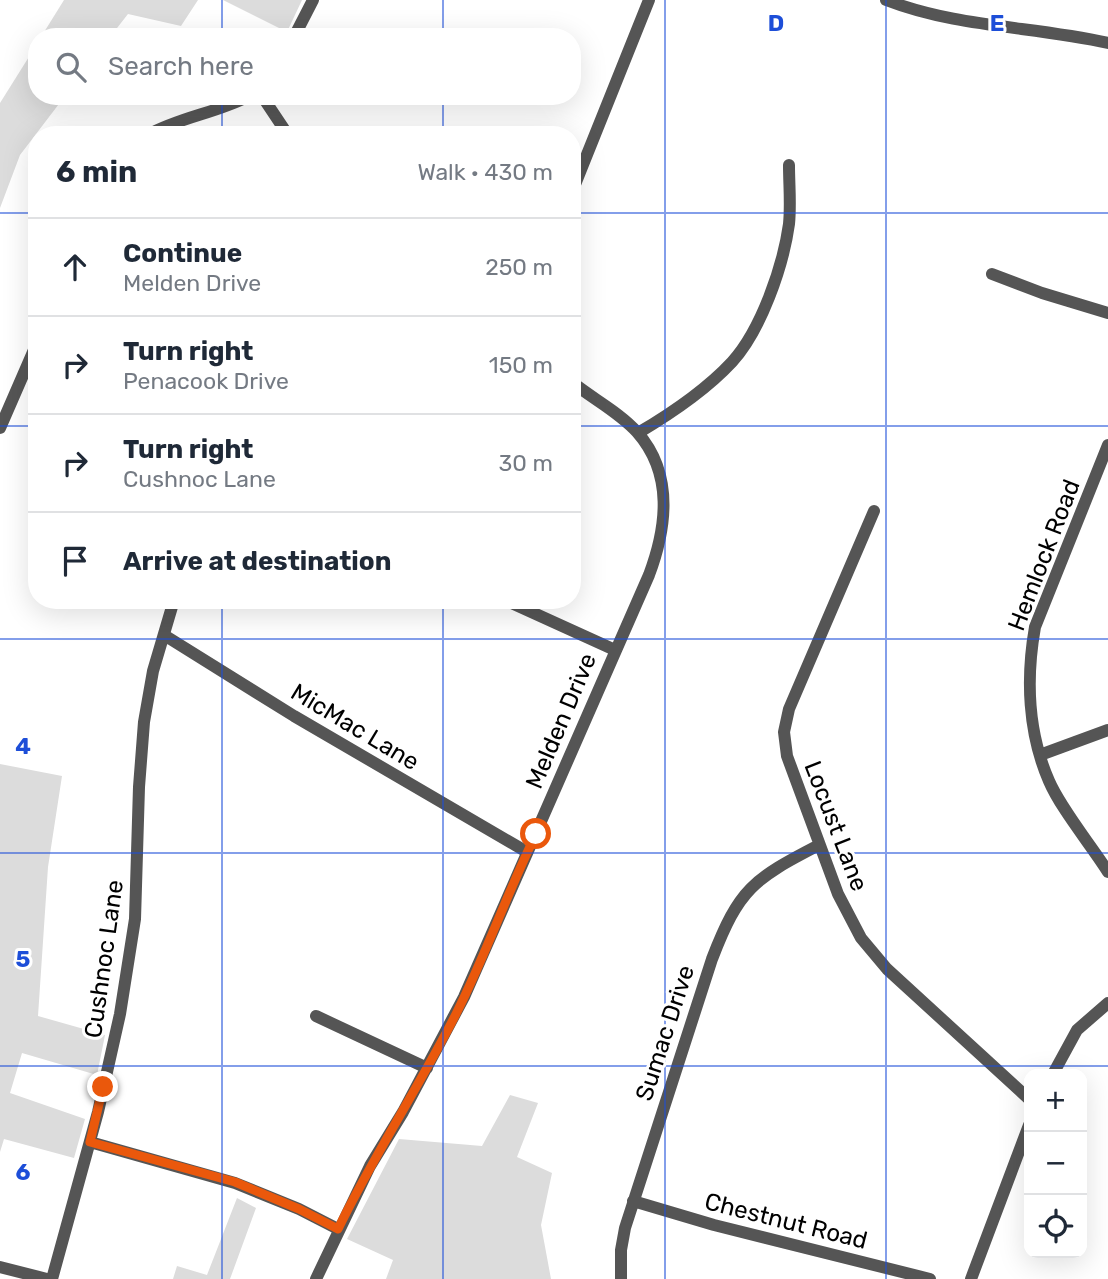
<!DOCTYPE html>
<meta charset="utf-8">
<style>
:root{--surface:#fff;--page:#f6f6f7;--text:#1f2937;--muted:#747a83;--line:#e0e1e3}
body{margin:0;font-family:Rubik,sans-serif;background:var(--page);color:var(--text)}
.controls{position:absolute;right:21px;bottom:21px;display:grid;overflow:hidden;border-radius:14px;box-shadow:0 7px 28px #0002}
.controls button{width:63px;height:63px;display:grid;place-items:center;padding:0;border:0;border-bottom:2px solid var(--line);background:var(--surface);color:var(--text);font:35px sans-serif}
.stop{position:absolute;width:21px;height:21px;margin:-16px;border:5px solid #ea580c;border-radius:50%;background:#fff}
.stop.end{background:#ea580c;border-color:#fff;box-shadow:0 2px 7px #0008}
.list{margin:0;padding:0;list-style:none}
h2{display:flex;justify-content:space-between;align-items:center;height:91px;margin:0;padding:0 28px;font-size:30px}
h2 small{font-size:23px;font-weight:400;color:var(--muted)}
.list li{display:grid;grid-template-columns:46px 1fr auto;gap:21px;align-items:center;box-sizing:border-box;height:98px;padding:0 28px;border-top:2px solid var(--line)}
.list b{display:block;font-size:26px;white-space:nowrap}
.list p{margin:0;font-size:23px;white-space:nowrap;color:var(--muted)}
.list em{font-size:23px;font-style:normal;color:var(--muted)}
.icon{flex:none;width:38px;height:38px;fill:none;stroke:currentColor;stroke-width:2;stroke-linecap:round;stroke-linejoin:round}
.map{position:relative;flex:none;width:1108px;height:1279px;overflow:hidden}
.search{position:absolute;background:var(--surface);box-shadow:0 7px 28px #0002;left:28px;top:28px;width:553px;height:77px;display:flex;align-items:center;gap:18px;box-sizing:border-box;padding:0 24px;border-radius:28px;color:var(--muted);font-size:26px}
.panel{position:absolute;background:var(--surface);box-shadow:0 7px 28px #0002;left:28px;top:126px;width:553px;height:483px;border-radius:28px}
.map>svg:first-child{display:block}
.green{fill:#dcdcdc}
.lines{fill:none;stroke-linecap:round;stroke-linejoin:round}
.minor{stroke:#555;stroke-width:12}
.route{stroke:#ea580c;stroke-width:9}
.grid{fill:none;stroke:#1d4ed8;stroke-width:2;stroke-opacity:0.55}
.labels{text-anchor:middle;stroke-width:6;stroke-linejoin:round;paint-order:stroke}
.street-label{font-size:24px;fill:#000;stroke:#fff}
.grid-label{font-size:23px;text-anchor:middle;font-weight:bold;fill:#1d4ed8;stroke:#fff;stroke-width:6;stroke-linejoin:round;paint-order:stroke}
</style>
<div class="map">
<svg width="1108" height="1279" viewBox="0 0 1108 1279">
<rect width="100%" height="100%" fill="#fff"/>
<path class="green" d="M64,0h134l-17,26 -53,-12 -18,23h-69z
M223,0h79l-15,32z
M37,44v52h28l-45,59 -20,53v-105z
M0,764l62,12 -14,91 -10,149 67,19 -8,40 -75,-22 -12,40 75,26 -11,39 -70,-19 -4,13z
M510,1095l28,8 -21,54 35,16 -11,52 10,54h-165l7,-19 -46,-21 52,-100 83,7z
M237,1198l19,10 -26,71h-57l4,-13 30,9z"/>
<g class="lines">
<path class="minor" d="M886,0c72,28 148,26 222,43
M294,37l19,-37
M262,96l26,39
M148,135c32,-18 69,-22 101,-39
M572,192l77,-192
M992,274l50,19 66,20
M0,428l37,-85
M638,433c34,-20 67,-42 94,-71 29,-32 51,-95 57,-138 2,-20 0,-39 0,-59
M1108,445l-73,182c-9,51 -7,106 14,154 12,28 42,64 59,91
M874,511l-85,198 -5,23 3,24 51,138 23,44 26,31 142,130
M505,600l110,50
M164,635l130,81 233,136
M1040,755l68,-25
M316,1016l111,52
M1053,1074l24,-44 31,-27
M90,1142l145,41 64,26 39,20
M633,1201l81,24 216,54
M0,1267l47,12
M52,1279l46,-167 22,-98 15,-95 4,-132 5,-65 9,-51 21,-71
M316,1279l54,-113 33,-54 61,-115 185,-422c18,-48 25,-101 -12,-143 -18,-20 -44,-33 -65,-50
M621,1279v-29l4,-22 87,-269c27,-70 41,-80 107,-114
M971,1279l58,-154"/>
</g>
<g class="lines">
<path class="route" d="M103,1087l-13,55 145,40 64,27 39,20c36,-74 81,-142 118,-215 30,-59 51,-121 80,-180"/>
</g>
<path class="grid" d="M222,0v37M443,0v37M665,0v1279M886,0v1279M222,96v39M443,96v39M0,213h37M572,213h536M0,426h37M572,426h536M222,600v679M443,600v679M0,639h1108M0,853h1108M0,1066h1108"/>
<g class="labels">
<g class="street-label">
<text transform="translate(1044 555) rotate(-69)" y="8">Hemlock Road</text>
<text transform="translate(561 721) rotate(-67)" y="8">Melden Drive</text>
<text transform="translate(355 727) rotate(31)" y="8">MicMac Lane</text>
<text transform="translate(836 826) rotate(69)" y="8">Locust Lane</text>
<text transform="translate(104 959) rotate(-82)" y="8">Cushnoc Lane</text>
<text transform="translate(665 1033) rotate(-72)" y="8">Sumac Drive</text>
<text transform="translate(786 1221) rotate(14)" y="8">Chestnut Road</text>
</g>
</g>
<g class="grid-label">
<text x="776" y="31">D</text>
<text x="997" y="31">E</text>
<text x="23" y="754">4</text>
<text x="23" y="967">5</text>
<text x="23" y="1180">6</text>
</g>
</svg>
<div class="controls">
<button>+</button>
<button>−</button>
<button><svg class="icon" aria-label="locate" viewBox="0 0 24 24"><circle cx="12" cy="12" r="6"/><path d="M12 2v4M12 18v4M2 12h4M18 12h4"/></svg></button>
</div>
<div class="stop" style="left:536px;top:834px"></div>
<div class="stop end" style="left:103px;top:1087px"></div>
<div class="search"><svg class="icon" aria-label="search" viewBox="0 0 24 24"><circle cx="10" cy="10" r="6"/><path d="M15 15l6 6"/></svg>Search here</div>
<section class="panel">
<h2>6 min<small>Walk · 430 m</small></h2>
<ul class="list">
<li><svg class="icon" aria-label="ahead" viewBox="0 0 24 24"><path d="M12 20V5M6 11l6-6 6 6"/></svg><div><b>Continue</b><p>Melden Drive</p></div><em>250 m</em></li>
<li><svg class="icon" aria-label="right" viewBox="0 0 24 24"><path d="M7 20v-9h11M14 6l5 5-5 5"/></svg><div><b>Turn right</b><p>Penacook Drive</p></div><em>150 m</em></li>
<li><svg class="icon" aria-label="right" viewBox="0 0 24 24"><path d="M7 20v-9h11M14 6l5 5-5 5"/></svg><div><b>Turn right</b><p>Cushnoc Lane</p></div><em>30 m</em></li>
<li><svg class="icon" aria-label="arrive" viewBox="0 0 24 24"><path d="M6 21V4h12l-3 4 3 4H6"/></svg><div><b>Arrive at destination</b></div></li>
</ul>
</section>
</div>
